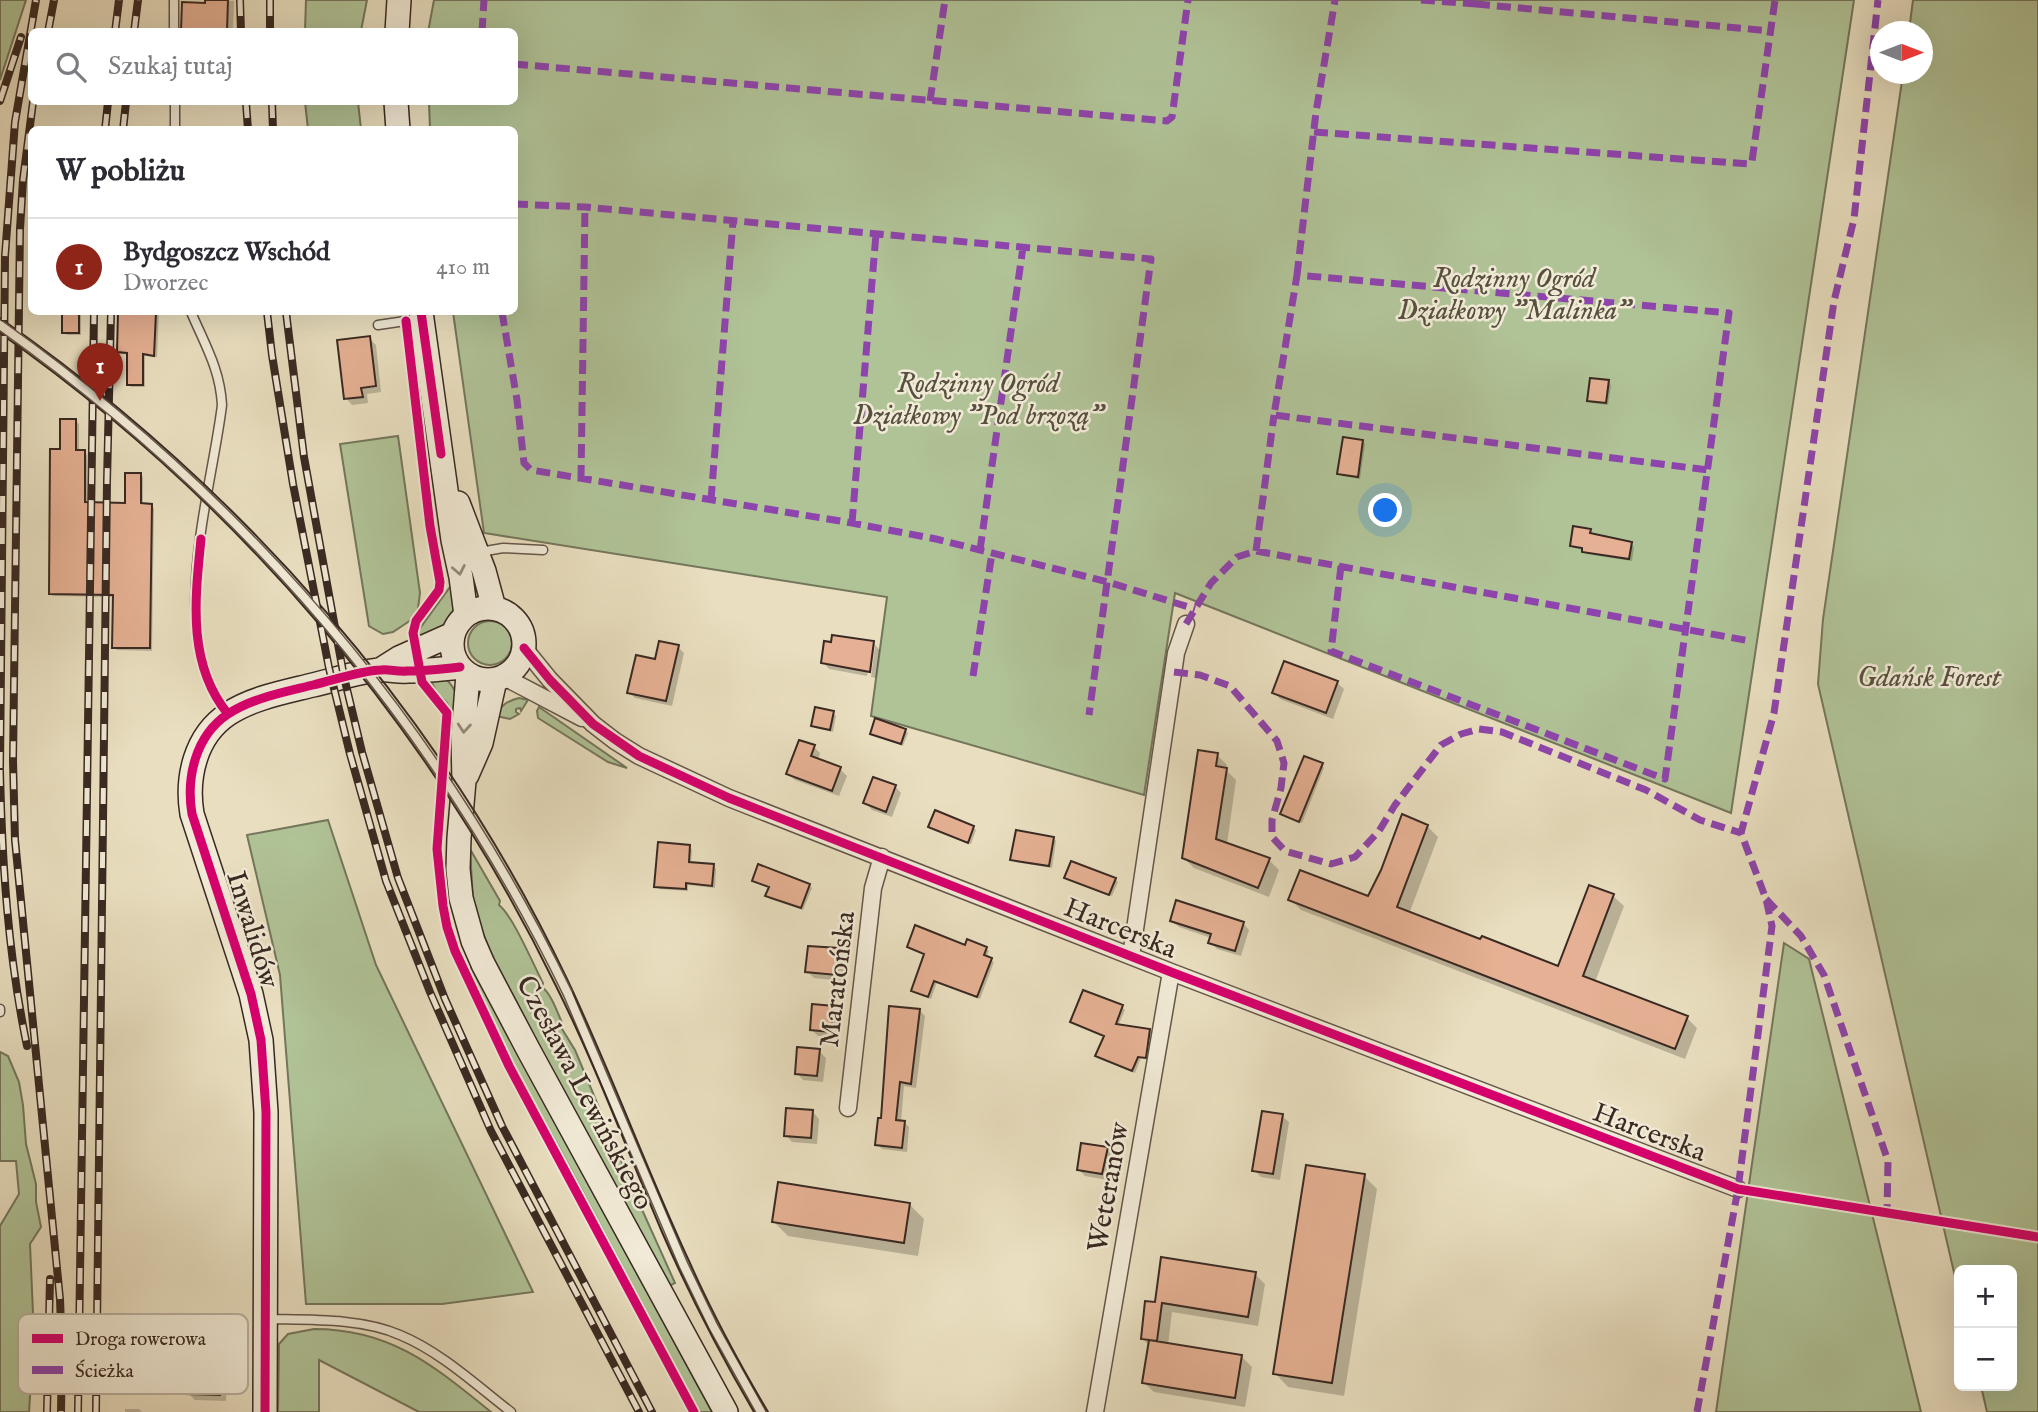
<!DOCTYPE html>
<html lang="pl">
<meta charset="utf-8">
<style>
:root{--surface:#fff;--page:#f2f2f3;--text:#2b2b33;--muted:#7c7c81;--line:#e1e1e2;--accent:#8f2418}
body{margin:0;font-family:"IM FELL English",serif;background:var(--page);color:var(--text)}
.controls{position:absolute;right:21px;bottom:21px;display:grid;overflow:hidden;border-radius:10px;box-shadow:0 7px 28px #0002}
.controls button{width:63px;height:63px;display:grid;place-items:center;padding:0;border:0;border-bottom:2px solid var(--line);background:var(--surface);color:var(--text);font:35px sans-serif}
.compass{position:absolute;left:1870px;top:21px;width:63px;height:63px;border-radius:50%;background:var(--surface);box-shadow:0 7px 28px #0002;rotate:90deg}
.you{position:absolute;left:1386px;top:511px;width:24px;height:24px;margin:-18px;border:5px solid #fff;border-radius:50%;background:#1a73e8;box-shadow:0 0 0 10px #1a73e833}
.badge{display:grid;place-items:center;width:46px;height:46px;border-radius:50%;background:var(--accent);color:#fff;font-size:23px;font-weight:700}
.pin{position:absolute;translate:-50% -58px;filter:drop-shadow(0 2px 4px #0008)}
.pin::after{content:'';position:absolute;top:37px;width:24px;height:21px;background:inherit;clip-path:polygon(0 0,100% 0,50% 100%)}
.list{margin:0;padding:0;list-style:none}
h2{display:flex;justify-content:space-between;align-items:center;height:91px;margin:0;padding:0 28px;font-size:30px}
h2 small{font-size:23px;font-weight:400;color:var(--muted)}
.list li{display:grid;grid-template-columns:46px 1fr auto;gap:21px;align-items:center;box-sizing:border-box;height:98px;padding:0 28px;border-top:2px solid var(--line)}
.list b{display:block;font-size:26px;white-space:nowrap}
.list p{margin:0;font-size:23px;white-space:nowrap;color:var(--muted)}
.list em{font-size:23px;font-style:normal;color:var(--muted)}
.icon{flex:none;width:38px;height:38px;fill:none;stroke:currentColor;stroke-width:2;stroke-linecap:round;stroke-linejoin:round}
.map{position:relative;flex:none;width:2038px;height:1412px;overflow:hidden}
.search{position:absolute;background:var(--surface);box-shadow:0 7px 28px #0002;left:28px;top:28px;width:490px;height:77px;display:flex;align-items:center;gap:18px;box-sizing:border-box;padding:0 24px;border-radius:10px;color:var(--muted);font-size:26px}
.panel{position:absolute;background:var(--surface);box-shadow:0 7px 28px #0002;left:28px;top:126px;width:490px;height:189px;border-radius:10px}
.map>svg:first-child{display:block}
.green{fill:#b0c397;stroke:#74765c;stroke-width:2}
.shadow{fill:#0003}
.building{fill:#e5b093;stroke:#392922;stroke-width:2}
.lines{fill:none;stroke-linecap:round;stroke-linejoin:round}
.lane-casing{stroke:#65564a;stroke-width:11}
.street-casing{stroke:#65564a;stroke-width:19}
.secondary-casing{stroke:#392922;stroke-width:26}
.lane{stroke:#f1ead6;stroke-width:8}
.street{stroke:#f1ead6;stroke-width:16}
.secondary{stroke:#f1ead6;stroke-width:23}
.tram{stroke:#392922;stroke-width:2}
.rail-casing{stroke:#392922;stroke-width:8}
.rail{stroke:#f1ead6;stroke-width:5;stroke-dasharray:16;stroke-linecap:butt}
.lane-bridge-casing{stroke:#65564a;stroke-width:11;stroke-linecap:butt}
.lane-bridge{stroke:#f1ead6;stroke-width:8}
.quiet{stroke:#8e44ad;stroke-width:7;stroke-dasharray:14 7;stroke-linecap:butt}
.cycleway-casing{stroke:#f1ead6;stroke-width:13}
.cycleway{stroke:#d6006c;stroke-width:9}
.oneway{stroke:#958a7c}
.labels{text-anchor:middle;stroke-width:5;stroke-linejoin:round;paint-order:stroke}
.park-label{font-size:28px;font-style:italic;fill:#57503f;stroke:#f1ead6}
.street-label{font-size:28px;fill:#392922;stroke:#f1ead6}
.key{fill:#f1ead6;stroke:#bab0a0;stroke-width:2}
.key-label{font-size:19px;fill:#392922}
</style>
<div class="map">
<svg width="2038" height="1412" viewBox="0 0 2038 1412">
<rect width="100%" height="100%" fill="#e9dfc0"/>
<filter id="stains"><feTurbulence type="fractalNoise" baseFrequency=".00286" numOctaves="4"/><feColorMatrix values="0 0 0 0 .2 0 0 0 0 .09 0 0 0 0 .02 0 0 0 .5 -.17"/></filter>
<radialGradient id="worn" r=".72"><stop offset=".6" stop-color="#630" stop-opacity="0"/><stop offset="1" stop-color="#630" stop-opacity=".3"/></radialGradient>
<path class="green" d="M0,0h26l-26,80z
M306,0h61l-6,31h-56z
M434,0h1420l-123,813 -556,-220 -31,202 -273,-79 16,-119 -403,-64 -31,-221h61v-182l-84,-1 -1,-27h85v-70h-86z
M1913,0h125v1412h-51l-6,-26h31v-116h-53v24l-141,-610 5,-65 80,-545h20v-42l-14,-1z
M305,102h53l3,27h-53z
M398,436l22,157 -3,23 -24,16 -10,2 -14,-8 -29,-182z
M456,586c1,32 -8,39 -35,54l-3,-9 32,-44z
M468 643a22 22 0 1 1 44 0a22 22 0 1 1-44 0Z
M430,679h16c10,10 12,18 13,32h-9l-3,-8 -10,-10z
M519,698l9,2 -7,11 -1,-3 -4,1v3l3,2 -9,5 -14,-3c5,-11 11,-15 23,-18z
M539,707l88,61 -19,-6 -70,-44 -1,-7z
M328,820l48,145 157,327 -91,12h-136l-26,-329 -33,-140z
M470,849l30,52 -1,4c14,11 34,59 44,78l-1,4c10,8 15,25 21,38l-2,1 1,3 13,21 60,144 40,89 -6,3 -136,-252 -43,-83 -10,-26 -7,-26z
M1784,943l25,16 112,453h-205z
M471,968l99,178 27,53 115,213h-12l-140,-263 -55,-100 -36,-79z
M0,1052l8,4 11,26 4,23 3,39 10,40v18l5,25 -11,17 4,92 -5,76h-29v-186l19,-32 -3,-33h-16z
M314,1329c77,0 120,37 177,83h-72l-100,-52v52h-41l1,-68 9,-10z"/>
<path class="shadow" d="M207,0l27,1 -1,31 -50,-2 23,-26z
M64,312h17v23h-14l-3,-2z
M120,312h39l-2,45 -12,-1v31h-14l-2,-3v-29l-8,-1 -2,-3z
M369,338l7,7 5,47 -14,2 1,9 -16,2 -6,-7z
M1608,382l3,3 -3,20 -16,-2 -3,-3z
M76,421l3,3v28h5l3,3v49l40,1 13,-30 3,2v28l8,1 3,2 -2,143 -35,-1 -3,-3v-50l-61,-1 -3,-3 12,-142z
M1363,441l2,3 -5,35 -18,-3 -3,-3z
M1590,531l2,5 39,8 3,3 -2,14 -46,-7 -2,-4 -10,-2 -3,-3z
M873,643l7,7 -4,28 -5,-1 4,-31h-3l-5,30 -38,-7 -6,-7z
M678,647l6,6 -12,53 -37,-8 -6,-6z
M1337,683l7,6 -11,30 -53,-20 -6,-7z
M833,713l3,3 -3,16 -18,-4 -2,-3z
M905,730l3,3 -5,13 -28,-10 -3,-2z
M814,747l6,6 -2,8 22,8 7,7 -8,20 -44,-16 -7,-6z
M1217,755l10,10 -1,5 10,10 -9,64 42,16 10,10 -10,27 -75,-29 -11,-11z
M1322,765l2,3 -22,55 -17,-6 -3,-3z
M895,786l6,7 -9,24 -20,-7 -6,-7z
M1427,826l11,11 -29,77 150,54 54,-72 11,10 -29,76 92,36 10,10 -12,31 -384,-149 -11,-11 79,-1z
M930,827h43l3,3 -5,14 -38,-14z
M1053,838l3,3 -4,27 -37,-6 -3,-3z
M690,847l2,3 -1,14 23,2 2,3 -1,19 -27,-3v6l-29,-2 -3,-3z
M1066,877l49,2 3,3 -6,14 -43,-16z
M754,881l55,4 3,3 -9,22 -33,-11 -3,-3 3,-8z
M1172,921l71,2 6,7 -8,26 -24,-7 -7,-7 1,-4 -32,-11z
M909,947l77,1 3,3 -3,7 8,4 -14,37 -43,-17 -6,17 -15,-6 -3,-3 13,-35z
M838,950l7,7 -2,24 -29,-3 -7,-7z
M1122,1007l3,3 -7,16 32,5 2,3 -4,26 -7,-2 -6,15 -35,-14 -3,-3 9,-19 -34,-15z
M833,1008l7,7 -2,23 -20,-2 -6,-6z
M920,1011l5,5 -9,72 -12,-2 -3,36h3l5,5 -2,25 -25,-3 -5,-5 5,-24z
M819,1051l7,7 -3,24 -20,-2 -6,-7z
M813,1112l6,7 -2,25 -25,-2 -6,-7z
M1282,1116l7,6 -9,58 -19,-3 -7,-7z
M1107,1149l7,6 -6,25 -23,-4 -6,-6z
M1364,1176l13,13 -33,207 -56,-9 -13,-14z
M910,1205l14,14 -6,37 -130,-20 -14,-14z
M1255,1274l10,10 -7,42 -86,-14 -4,33 73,11 11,11 -7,40 -91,-15 -11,-10 6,-37 -7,-7 15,-34z
M220,1375l7,6 -1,20 -31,-1 -7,-7z
M125,1409h14l3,3h-17z"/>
<path class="building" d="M205,0h23l-1,32 -46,-1 1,-29 23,1z
M62,312h17v21h-17z
M118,312h38l-2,44 -11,-2v31h-16v-32l-10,-1z
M370,336l6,50 -15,2 2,9 -19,2 -7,-59z
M1590,378l19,2 -3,23 -19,-2z
M60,419h16v31h9v52l40,1v-30h16v30l11,1 -2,144h-38l1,-53 -64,-1 1,-145h10z
M1343,437l20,3 -5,37 -21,-3z
M1573,526l18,3 -1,4 42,9 -3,17 -47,-7v-4l-12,-2z
M832,635l42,6 -4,31 -49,-9 3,-22 7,1z
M659,641l20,4 -13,56 -39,-8 9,-38 19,4z
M1284,661l54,20 -12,32 -54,-20z
M815,707l19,4 -4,19 -19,-4z
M875,718l31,11 -5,15 -31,-10z
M799,740l16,5 -4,11 30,11 -9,24 -46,-17z
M1198,750l20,3 -2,13 11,2 -11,71 54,19 -12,30 -76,-30z
M1304,756l19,7 -24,59 -19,-8z
M873,777l23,8 -10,27 -23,-9z
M935,810l39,16 -6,17 -40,-16z
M1402,814l26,11 -31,82 83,32 2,-3 76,30 31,-81 25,9 -31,82 105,40 -13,33 -387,-149 12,-30 68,26 13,-26z
M1016,830l38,7 -5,29 -39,-6z
M658,842l32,3 -1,17 25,2 -2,22 -26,-3v6l-32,-2z
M1071,861l45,17 -7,17 -45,-17z
M758,864l52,20 -9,24 -36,-12 4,-9 -17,-6z
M1176,900l68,22 -9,29 -27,-8 3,-9 -41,-13z
M915,925l50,20 2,-6 20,8 -3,8 8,3 -15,39 -43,-16 -6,16 -17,-6 13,-37 -17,-7z
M808,946l31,2 -2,27 -32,-3z
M1083,990l40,15 -7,19 34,5 -4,29 -8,-1 -6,14 -37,-15 9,-20 -34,-14z
M812,1004l22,2 -3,26 -21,-2z
M889,1006l31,3 -9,75 -11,-2 -4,38 9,1 -3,27 -27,-3 3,-27h3z
M797,1047l23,2 -3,27 -22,-2z
M786,1108l27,2 -2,28 -27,-2z
M1262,1111l21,3 -10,60 -21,-3z
M1081,1143l27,4 -6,27 -25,-4z
M1306,1165l59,9 -33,209 -59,-9z
M778,1182l132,21 -6,40 -132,-21z
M1161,1257l95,15 -8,45 -86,-14 -5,38 -16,-2 4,-38 10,1z
M1149,1340l93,15 -7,43 -93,-15z
M187,1372l34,1 -1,22 -34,-1z"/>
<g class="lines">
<g class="lane-casing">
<path id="lane" d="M174,0v32
M175,102v28
M191,312c14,33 29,57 31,93 -11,90 -57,231 5,308
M378,325l41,-6
M480,552l23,-4 40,2
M568,994l115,270 30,62 48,86
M0,1009v3
M267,1319c42,1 95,-1 133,16 41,17 76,50 111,77"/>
</g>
<g class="street-casing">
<path id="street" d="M524,648l26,32 43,44 22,17 24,15 90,42 442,174 567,217
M504,677l78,41
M1131,956l45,-303 10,-29
M848,1108l25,-220 9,-31
M1095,1412l76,-440"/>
</g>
<g class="secondary-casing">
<path id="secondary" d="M397,32l2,-32
M396,102l2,28
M421,312l32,228 8,37 5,38
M458,503l26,68 10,37
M452 644a36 36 0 1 1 72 0a36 36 0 1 1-72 0Z
M380,670l19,-12 54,-24
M468,674l-5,64 1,43 -5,57 -1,31 3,29 12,43 10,23 46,87 197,361
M467,775l14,-32 14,-63
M265,1412l1,-300 -5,-72 -10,-46 -59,-180c-6,-36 3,-78 36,-100 24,-16 57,-22 85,-29 22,-5 45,-14 68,-15 8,-1 17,2 26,1 18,0 36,-2 53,-4"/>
</g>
<use href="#lane" class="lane"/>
<use href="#street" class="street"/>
<use href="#secondary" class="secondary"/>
<path class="tram" d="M0,318c240,168 441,396 567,661 44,93 79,189 122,282 23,52 50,102 79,151
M0,333c237,167 429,392 556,653 40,80 71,164 106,246 27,62 58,122 92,180"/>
<g class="rail-casing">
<path id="rail" d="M240,0l1,32
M270,0v32
M48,32l6,-32
M115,32l4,-32
M134,32l4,-32
M0,101l21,-64
M33,102l-10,78 -3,49 -7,532 2,79 45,459 2,53 -1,60
M246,102l2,28
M272,102l1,28
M105,130l3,-28
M123,130l3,-28
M267,312l5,43 21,129 36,184 21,86 36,127 44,111 61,139 148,281
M286,312l18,145 40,220 18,75 36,126 47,121 57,127 150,286
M0,768l5,-512 10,-134 21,-122
M0,770c2,93 8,185 27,276
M47,1412l3,-133
M78,1412l16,-1100
M96,1412l11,-931 4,-169"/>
</g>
<use href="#rail" class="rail"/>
<g class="lane-bridge-casing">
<path id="lane-bridge" d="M0,325c246,175 436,398 568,669"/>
</g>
<use href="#lane-bridge" class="lane-bridge"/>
<path class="quiet" d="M1421,0l55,4v-4
M1476,4l295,27
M482,32l2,-32
M514,64l653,57 5,-4 16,-117
M930,101l15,-101
M1314,132l435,32 3,-3 23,-161
M514,204l71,3 566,52 -62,456
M1297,275l19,-163 19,-112
M502,312l15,88 7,63 7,7 321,53 84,16 172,43 87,27
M581,479l4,-272
M711,500l22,-279
M852,523l24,-289
M980,550l43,-303
M1256,551l18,-136
M1341,566l-10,85 334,128 64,-466 -432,-38 -23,140 434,55
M1186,624l25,-41 26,-26 19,-6 494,90
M1174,672l26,3 30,11 47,55 7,22 -3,25 -9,32v17l13,14 46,13 24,-7 24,-26 16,-26 46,-60 20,-11 18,-5 23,3 144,58 54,30 41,13
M973,676l19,-123
M1766,899l35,37 23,39 64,186 -1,52
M1697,1412l41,-223 34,-263 -6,-27 -25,-66 33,-120 60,-412 20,-82 24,-219"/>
<g class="cycleway-casing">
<path id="cycleway" d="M421,312l20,142
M406,321l24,205 10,56 -1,8 -23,31 -3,12 9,49 25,31 -10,136 6,57 4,21 8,24 54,115 185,346
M201,539c-6,60 -14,125 27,175
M524,648l26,32 43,44 46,32 90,42 442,174 567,217 300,48
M265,1412l1,-300 -5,-72 -10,-46 -59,-180c-6,-36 3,-78 36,-100 24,-16 57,-22 85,-29 22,-5 45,-14 68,-15 8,-1 17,2 26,1 18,0 36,-2 53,-4"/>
</g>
<use href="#cycleway" class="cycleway"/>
</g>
<defs><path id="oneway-chevron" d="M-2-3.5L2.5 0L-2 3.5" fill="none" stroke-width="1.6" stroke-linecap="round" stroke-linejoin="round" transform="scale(1.75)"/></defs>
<g class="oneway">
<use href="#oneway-chevron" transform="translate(459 570) rotate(79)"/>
<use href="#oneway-chevron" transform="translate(464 728) rotate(95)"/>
</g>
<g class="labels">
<g class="park-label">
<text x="1514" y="287">Rodzinny Ogród<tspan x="1514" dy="32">Działkowy "Malinka"</tspan></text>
<text x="978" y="392">Rodzinny Ogród<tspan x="978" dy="32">Działkowy "Pod brzozą"</tspan></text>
<text x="1929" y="686">Gdańsk Forest</text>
</g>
<g class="street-label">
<text transform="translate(1121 927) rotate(22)" y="10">Harcerska</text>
<text transform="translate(254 929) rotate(73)" y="10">Inwalidów</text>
<text transform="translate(836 979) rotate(-83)" y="10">Maratońska</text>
<text transform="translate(586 1092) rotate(62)" y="10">Czesława Lewińskiego</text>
<text transform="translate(1650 1131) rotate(21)" y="10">Harcerska</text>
<text transform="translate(1107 1187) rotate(-80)" y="10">Weteranów</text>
</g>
</g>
<rect x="18" y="1314" width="230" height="80" rx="10" class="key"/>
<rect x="32" y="1334" width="31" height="9" fill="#d6006c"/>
<rect x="32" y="1366" width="31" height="8" fill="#8e44ad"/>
<g class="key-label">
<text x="75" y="1345">Droga rowerowa</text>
<text x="75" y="1377">Ścieżka</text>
</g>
<rect width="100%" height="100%" filter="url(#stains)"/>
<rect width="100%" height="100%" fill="url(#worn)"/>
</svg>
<div class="controls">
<button>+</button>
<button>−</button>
</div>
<svg class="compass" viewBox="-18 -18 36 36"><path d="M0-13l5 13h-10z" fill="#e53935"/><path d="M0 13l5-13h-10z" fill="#7c7c81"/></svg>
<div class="you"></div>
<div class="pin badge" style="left:100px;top:401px">1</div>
<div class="search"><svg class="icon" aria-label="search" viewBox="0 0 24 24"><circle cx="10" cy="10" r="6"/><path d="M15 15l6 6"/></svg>Szukaj tutaj</div>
<section class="panel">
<h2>W pobliżu<small></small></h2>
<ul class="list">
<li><span class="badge">1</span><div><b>Bydgoszcz Wschód</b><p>Dworzec</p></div><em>410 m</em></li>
</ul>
</section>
</div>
